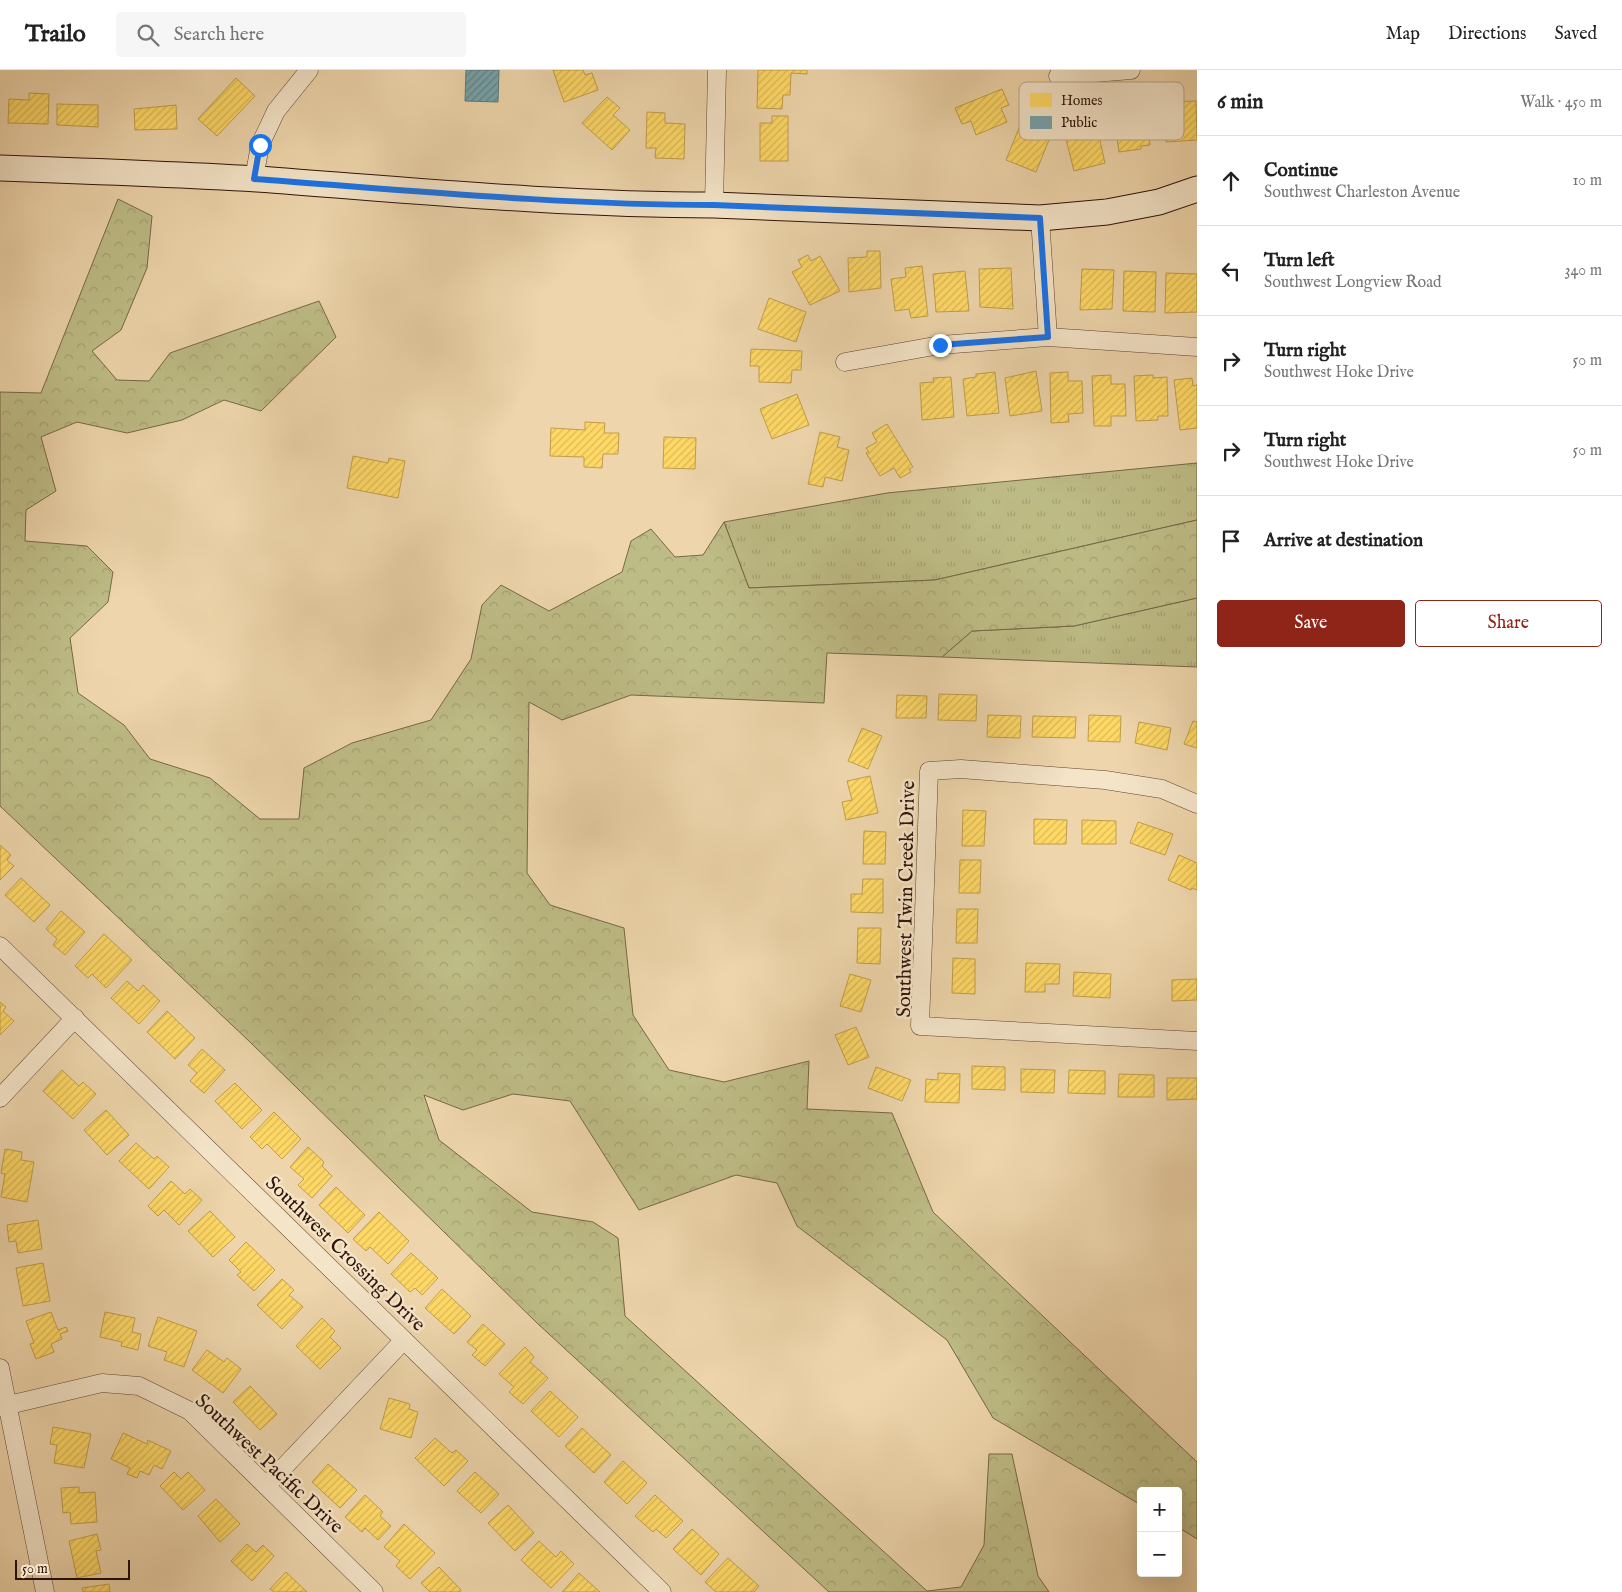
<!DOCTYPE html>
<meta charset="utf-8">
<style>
:root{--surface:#fff;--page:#f6f6f6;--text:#222;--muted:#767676;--line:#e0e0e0;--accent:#8f2418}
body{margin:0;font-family:"IM FELL English",serif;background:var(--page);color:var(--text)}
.controls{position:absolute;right:15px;bottom:15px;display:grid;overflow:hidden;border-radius:5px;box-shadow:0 5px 20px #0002}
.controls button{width:45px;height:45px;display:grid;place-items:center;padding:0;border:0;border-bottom:1px solid var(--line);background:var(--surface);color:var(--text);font:25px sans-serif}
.scale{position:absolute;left:15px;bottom:12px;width:115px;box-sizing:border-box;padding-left:5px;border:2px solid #2e1308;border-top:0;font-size:14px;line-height:18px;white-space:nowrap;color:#2e1308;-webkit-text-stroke:4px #f4e4c8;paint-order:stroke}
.stop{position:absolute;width:15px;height:15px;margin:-11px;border:4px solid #1a73e8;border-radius:50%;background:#fff}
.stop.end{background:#1a73e8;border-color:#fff;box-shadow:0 1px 5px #0008}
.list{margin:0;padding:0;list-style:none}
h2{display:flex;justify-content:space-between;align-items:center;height:65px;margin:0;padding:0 20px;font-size:21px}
h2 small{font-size:16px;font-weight:400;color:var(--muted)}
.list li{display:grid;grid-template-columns:32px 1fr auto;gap:15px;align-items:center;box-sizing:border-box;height:90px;padding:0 20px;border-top:1px solid var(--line)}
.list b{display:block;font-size:19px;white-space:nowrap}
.list p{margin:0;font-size:16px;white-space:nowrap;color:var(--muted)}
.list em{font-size:16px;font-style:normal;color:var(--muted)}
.actions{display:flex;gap:10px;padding:15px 20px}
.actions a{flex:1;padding:11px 0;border:1px solid var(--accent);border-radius:5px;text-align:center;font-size:18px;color:var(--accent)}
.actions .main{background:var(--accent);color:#fff}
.icon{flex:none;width:28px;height:28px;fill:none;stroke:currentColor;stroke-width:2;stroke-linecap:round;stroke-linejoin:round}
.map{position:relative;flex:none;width:1197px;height:1522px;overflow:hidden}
header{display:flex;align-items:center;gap:30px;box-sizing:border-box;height:70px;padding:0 25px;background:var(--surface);border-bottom:1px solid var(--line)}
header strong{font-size:24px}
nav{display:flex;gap:28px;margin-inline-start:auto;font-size:18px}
.search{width:350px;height:45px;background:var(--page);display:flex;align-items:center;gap:12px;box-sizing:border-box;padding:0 18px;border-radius:5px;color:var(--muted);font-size:19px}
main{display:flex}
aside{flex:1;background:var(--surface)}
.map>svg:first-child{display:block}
.grass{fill:url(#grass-tufts);stroke:#766847}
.forest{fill:url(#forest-crowns);stroke:#766847}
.homes{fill:url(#homes-hatch);stroke:#c09e4a}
.public{fill:url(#public-hatch);stroke:#60797d}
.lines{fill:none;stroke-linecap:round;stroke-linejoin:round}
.street-casing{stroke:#5e4431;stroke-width:19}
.secondary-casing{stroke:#2e1308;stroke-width:27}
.street{stroke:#f4e4c8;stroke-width:18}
.secondary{stroke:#f4e4c8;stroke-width:25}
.route{stroke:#1a73e8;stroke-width:6}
.labels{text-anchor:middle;stroke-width:5;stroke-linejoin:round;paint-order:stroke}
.street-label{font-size:20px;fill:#2e1308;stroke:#f4e4c8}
.key{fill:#f4e4c8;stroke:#b9a58e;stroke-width:1}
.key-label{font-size:14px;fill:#2e1308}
</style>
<header>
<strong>Trailo</strong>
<div class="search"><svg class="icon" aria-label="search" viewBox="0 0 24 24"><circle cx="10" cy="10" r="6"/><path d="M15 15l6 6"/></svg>Search here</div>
<nav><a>Map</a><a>Directions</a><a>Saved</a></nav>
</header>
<main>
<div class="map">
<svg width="1197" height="1522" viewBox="0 0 1197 1522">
<defs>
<pattern id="grass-tufts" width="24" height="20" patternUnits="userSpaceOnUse" patternTransform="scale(1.25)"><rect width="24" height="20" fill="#bebc86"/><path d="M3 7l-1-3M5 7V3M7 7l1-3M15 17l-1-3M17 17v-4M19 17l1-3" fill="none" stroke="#a4a172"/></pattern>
<pattern id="forest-crowns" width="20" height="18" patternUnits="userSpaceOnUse" patternTransform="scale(1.25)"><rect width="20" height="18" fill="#bebc86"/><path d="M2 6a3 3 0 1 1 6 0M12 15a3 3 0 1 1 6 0" fill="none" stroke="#a4a172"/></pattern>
<pattern id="homes-hatch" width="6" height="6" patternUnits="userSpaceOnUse" patternTransform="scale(1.25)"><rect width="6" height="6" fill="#ffd966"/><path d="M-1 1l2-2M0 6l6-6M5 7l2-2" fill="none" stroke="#dbb957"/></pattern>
<pattern id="public-hatch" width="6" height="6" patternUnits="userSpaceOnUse" patternTransform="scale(1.25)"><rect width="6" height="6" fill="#76a5af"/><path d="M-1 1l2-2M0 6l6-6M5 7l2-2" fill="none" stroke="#61858c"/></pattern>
</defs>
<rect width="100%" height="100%" fill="#eed5ab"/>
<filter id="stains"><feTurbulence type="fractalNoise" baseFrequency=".004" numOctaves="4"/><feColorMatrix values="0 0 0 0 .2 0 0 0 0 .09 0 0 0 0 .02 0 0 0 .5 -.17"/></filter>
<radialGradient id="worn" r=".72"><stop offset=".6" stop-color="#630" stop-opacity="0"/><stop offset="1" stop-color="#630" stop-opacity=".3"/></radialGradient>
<path class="grass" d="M1197,393v57l-262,60 -186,8 -25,-66 163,-29z
M1197,528v69l-255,-10 30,-26 102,-5z"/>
<path class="forest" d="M118,129l34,17 -5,52 -26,62 -29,21 25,29 32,1 21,-28 149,-52 17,36 -75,74 -37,-11 -42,20 -55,13 -50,-11 -36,15 15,54 -30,19 -1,31 62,5 26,26 -5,30 -38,36 8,55 46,32 26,34 60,19 50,41h39l5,-51 48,-25 79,-23 40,-61 11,-54 19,-20 48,26 73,-39 9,-31 20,-12 24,28 28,-2 21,-33 25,66 186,-8 262,-60v78l-123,28 -102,5 -30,26 -115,-4 -3,50 -193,-8 -69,25 -33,-18 -2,171 23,32 74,23 9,87 36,55 55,12 85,-21 -2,48 85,4 41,99 264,250v77l-19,-12v-36h-37v14l-148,-87 -46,-78 -150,-114 -20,-43 -41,-8 -97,35 -69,-109 -57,-7 -50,16 -39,-15 15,45 93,72 61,10 25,16 7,78 302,275 34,-4 23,-42 5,-91h23l26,122 11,16h-220l-292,-269 -287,-281 -250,-236v-414l41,1z"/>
<path class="homes" d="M553,0h30l2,5 7,-2 6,17 -34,12z
M758,0h49v4l-16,-1 -1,22h-7l-1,14 -25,-1z
M236,8l19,18 -38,40 -19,-17z
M1002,19l7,16 -8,3 6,14 -31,13 -5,-14 -9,3 -7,-16z
M29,23l20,1 -1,30 -40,-1 1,-24 20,1z
M607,27l13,11 -7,7 17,15 -18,20 -30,-27z
M1196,31l1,39 -31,2 -2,-40z
M57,34l41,1v22l-41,-2z
M176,35l1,24 -42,1 -1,-21z
M1132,36v2l14,-1 4,38 -9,1v3l-22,3 -6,-44z
M647,42l18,1v10l20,1 -1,35 -29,-1 1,-10h-10z
M772,46h16v45h-28v-38h12z
M1021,53l30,12 -15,37 -30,-12z
M1096,53l9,40 -31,8 -10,-40z
M867,181h13l1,37 -32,4 -1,-34 19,-1z
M808,185l3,6 9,-5 20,35 -30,14 -18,-33 10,-5 -4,-7z
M922,196l6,50 -17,2 -2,-9 -14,2 -4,-32 15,-2 -1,-9z
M1011,198l2,41 -33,-2 -1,-38z
M1082,199l32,1 -2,39 -32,1z
M965,201l4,40 -33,1 -3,-38z
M1124,201l32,1 -1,40 -32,-1z
M1166,203l31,1v38l-32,1z
M769,228l37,14 -10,30 -38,-13z
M751,279l51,2 -1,19h-9l-1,13 -32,-1v-16h-9z
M1036,301l6,40 -32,5 -5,-38z
M995,302l4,41 -32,3 -4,-37 13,-2v-3z
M1068,302v9h14l1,32 -15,1 1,8 -18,1 -1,-50z
M1111,305v9h14l1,32h-15v10h-17l-2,-50z
M1153,305v3l14,-1 1,39h-10v4l-22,1 -2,-45z
M951,307l3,40 -32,3 -2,-37 14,-1 -1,-4z
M1192,308l1,8 4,-1v43l-17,2 -6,-50z
M797,324l12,31 -37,14 -12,-30z
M585,352l20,1 -1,10h15l-1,21h-15l-1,14 -18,-1v-10l-34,-1 1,-28 34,2z
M887,354l26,43 -4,2 2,3 -11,6 -6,-10 -14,8 -14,-23 3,-1 -3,-4 11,-6 -5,-9z
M820,362l20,5 -3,10 12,3 -7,31 -17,-4 -2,10 -15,-3z
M664,367l32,1 -1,31 -32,-1z
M353,386l35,7 1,-5 16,3 -7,37 -51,-10z
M939,624l38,1 -1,26 -38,-1z
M897,625l30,1 -1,22h-30z
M988,645l33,1 -1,22 -33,-1z
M1089,645l32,1 -1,26 -32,-1z
M1033,646l43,1 -1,21 -43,-1z
M1193,651l4,1v26l-13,-4z
M1139,652l32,6 -4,22 -32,-7z
M862,658l20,8 -14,33 -20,-8z
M870,706l8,37 -32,7 -4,-18 10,-2 -5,-19z
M963,740l23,1 -2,35h-22z
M1034,749l33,1 -1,24h-32z
M1082,750l34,1v23h-34z
M1138,752l35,12 -8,21 -35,-12z
M864,761l22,1 -1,32h-22z
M0,775l11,10 -4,5 7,6 -14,14z
M1179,785l18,8v27l-5,-2 -1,2 -23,-10z
M960,790h21l-1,33h-21z
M21,808l29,27 -16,17 -29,-27z
M863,809h20v34l-32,-1v-18h11z
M957,839h21l-1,34h-21z
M61,841l24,21 -20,23 -12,-10 4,-6 -11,-10z
M858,858h23l-1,36 -23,-1z
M104,864l28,26 -26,28 -14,-14 -4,4 -13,-12z
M953,888l22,1v35l-23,-1z
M1026,893l34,1 -1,20h-14v8h-20z
M1074,902l37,2 -1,24 -37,-2z
M850,904l21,6 -10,32 -21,-6z
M1197,909v21l-25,1v-21z
M127,911l11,10 5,-6 17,16 -21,23 -28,-26z
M0,932l6,5 -3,4 11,10 -14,14z
M167,941l28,27 -20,21 -28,-27z
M856,957l13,30 -21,8 -13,-30z
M202,979l23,21 -21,23 -14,-12 7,-8 -9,-8z
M972,996l33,1v23l-33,-1z
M876,997l35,13 -9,21 -34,-13z
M1021,999l34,1 -1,23 -33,-1z
M62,1000l17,16 4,-4 13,12 -23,25 -30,-28z
M1069,1000l36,1v23l-37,-1z
M938,1003l22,1 -1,29 -34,-1 1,-23 12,1z
M1119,1004l35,1v22h-36z
M1167,1008h30v21l-30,1z
M235,1013l27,27 -20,19 -27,-28z
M106,1040l23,25 -22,20 -23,-25z
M274,1042l27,27 -19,20 -15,-15 -5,5 -12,-12z
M136,1073l18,16 3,-3 12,11 -20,22 -30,-28z
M308,1077l16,15 -2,4 10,10 -20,22 -14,-13 6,-6 -14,-12z
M5,1079l17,3 -1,8 13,2 -7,40 -26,-5 4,-23 -4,-1z
M171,1111l14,13 5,-5 12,11 -23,25 -15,-15 -6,6 -10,-10z
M336,1117l29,28 -17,18 -29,-28z
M210,1141l25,26 -22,20 -25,-26z
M379,1142l30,29 -21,23 -18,-17 -4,4 -13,-12z
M38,1150l4,29 -24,4 -2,-12 -7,1 -2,-17z
M246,1172l29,28 -21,21 -17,-16 4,-3 -12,-12z
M411,1183l27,25 -16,17 -7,-7 -5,4 -19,-18z
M43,1193l7,38 -27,5 -7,-38z
M282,1209l12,11 -5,5 14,12 -21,22 -25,-24z
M442,1219l29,27 -17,18 -29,-26z
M51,1242l7,18 8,-3 2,4 -8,3 2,5 -11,5 3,8 -18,7 -6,-15 4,-1 -8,-22z
M105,1242l30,6 -3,14 9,2 -3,16 -17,-4 1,-4 -22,-5z
M158,1247l39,14 -13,36 -20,-7 3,-8 -19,-6z
M322,1248l13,13 -5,6 11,11 -21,21 -24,-23z
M483,1254l22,20 -20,22 -13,-11 5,-5 -10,-8z
M525,1277l9,10 -4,5 18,16 -25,26 -14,-12 5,-5 -15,-13z
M207,1280l17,12 3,-4 14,11 -18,24 -31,-23z
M250,1316l27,28 -17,16 -27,-28z
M550,1321l28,26 -19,20 -28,-26z
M389,1328l21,6 -1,5 9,3 -7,26 -31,-9z
M53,1357l38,7 -7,34 -30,-5 3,-18 -7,-1z
M582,1358l29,27 -17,18 -29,-27z
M123,1363l24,11 1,-4 23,11 -9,18 -8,-4 -5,10 -9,-4 -3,7 -10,-4 3,-6 -19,-9z
M435,1368l17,15 4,-3 12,11 -24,25 -29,-28z
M623,1391l24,22 -20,21 -23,-22z
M328,1394l29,26 -17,18 -28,-26z
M174,1402l7,7 7,-7 17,18 -22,20 -23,-24z
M475,1402l24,22 -18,19 -24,-22z
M79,1417v6l16,-1 2,30 -26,2 -1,-12 -7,1 -2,-25z
M365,1425l18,17 -3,4 11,10 -13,14 -13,-12 -3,4 -17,-15z
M655,1425l28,26 -17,17 -10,-9 -3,3 -18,-16z
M216,1429l24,25 -20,18 -22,-26z
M508,1435l26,28 -19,18 -27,-28z
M404,1454l31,29 -25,26 -14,-13 4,-5 -16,-14z
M692,1459l27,25 -18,21 -28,-26z
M97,1464l4,16 -5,1 5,22 -24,5 -8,-37z
M539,1471l17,16 5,-6 13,13 -23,24 -30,-28z
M247,1474l9,8 7,-7 11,11 -22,25 -21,-20z
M728,1488l31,28 -5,6h-38l-11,-10z
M439,1497l22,23 -1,2h-30l-9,-9z
M286,1502l21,20h-33l-4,-3z
M579,1503l21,19h-38z
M109,1514l1,8h-27l-1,-4z"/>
<path class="public" d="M466,0h33l-1,32 -33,-1z"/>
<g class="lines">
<g class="street-casing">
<path id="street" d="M1058,6l73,-6
M254,109l6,-34 16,-34 33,-41
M714,135l3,-135
M1040,148l8,119
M845,292l95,-17 108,-8 149,10
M1197,734l-35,-15 -57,-9 -144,-11 -32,2 -9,255 277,15
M0,876l662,646
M0,1028l75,-80
M0,1298l45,224
M0,1337l102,-24 37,3 51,25 184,181
M266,1416l138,-146"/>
</g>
<g class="secondary-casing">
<path id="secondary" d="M0,98c86,3 172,6 257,11 152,11 305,26 457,26l326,13 67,-6 52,-10 38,-13"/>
</g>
<use href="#street" class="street"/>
<use href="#secondary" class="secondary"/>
</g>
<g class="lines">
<path class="route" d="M260,75l-6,34c153,11 307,26 460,26l326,13 8,119 -108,8"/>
</g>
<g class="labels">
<g class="street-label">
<text transform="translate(905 829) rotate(-89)" y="7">Southwest Twin Creek Drive</text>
<text transform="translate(346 1183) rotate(44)" y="7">Southwest Crossing Drive</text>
<text transform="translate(270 1393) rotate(43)" y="7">Southwest Pacific Drive</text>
</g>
</g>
<rect x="1019" y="12" width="165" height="58" rx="8" class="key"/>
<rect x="1030" y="23" width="22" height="14" fill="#ffd966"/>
<rect x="1030" y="46" width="22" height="13" fill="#76a5af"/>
<g class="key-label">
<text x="1061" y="35">Homes</text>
<text x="1061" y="57">Public</text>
</g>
<rect width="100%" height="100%" filter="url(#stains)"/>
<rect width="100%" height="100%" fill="url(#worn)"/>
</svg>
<div class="controls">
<button>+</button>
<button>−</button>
</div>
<div class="scale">50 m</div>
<div class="stop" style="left:260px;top:75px"></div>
<div class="stop end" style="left:940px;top:275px"></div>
</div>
<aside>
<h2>6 min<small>Walk · 450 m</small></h2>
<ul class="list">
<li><svg class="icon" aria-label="ahead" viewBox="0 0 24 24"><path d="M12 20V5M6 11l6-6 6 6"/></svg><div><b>Continue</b><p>Southwest Charleston Avenue</p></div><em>10 m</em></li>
<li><svg class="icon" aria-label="left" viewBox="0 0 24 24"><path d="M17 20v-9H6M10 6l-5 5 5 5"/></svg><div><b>Turn left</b><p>Southwest Longview Road</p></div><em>340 m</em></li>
<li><svg class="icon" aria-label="right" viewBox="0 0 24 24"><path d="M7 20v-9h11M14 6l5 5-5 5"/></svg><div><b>Turn right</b><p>Southwest Hoke Drive</p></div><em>50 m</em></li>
<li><svg class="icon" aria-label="right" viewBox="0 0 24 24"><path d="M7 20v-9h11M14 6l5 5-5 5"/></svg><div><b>Turn right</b><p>Southwest Hoke Drive</p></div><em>50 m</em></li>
<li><svg class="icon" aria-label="arrive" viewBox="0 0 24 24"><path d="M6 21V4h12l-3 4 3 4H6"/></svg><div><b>Arrive at destination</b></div></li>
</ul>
<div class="actions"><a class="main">Save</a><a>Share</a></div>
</aside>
</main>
